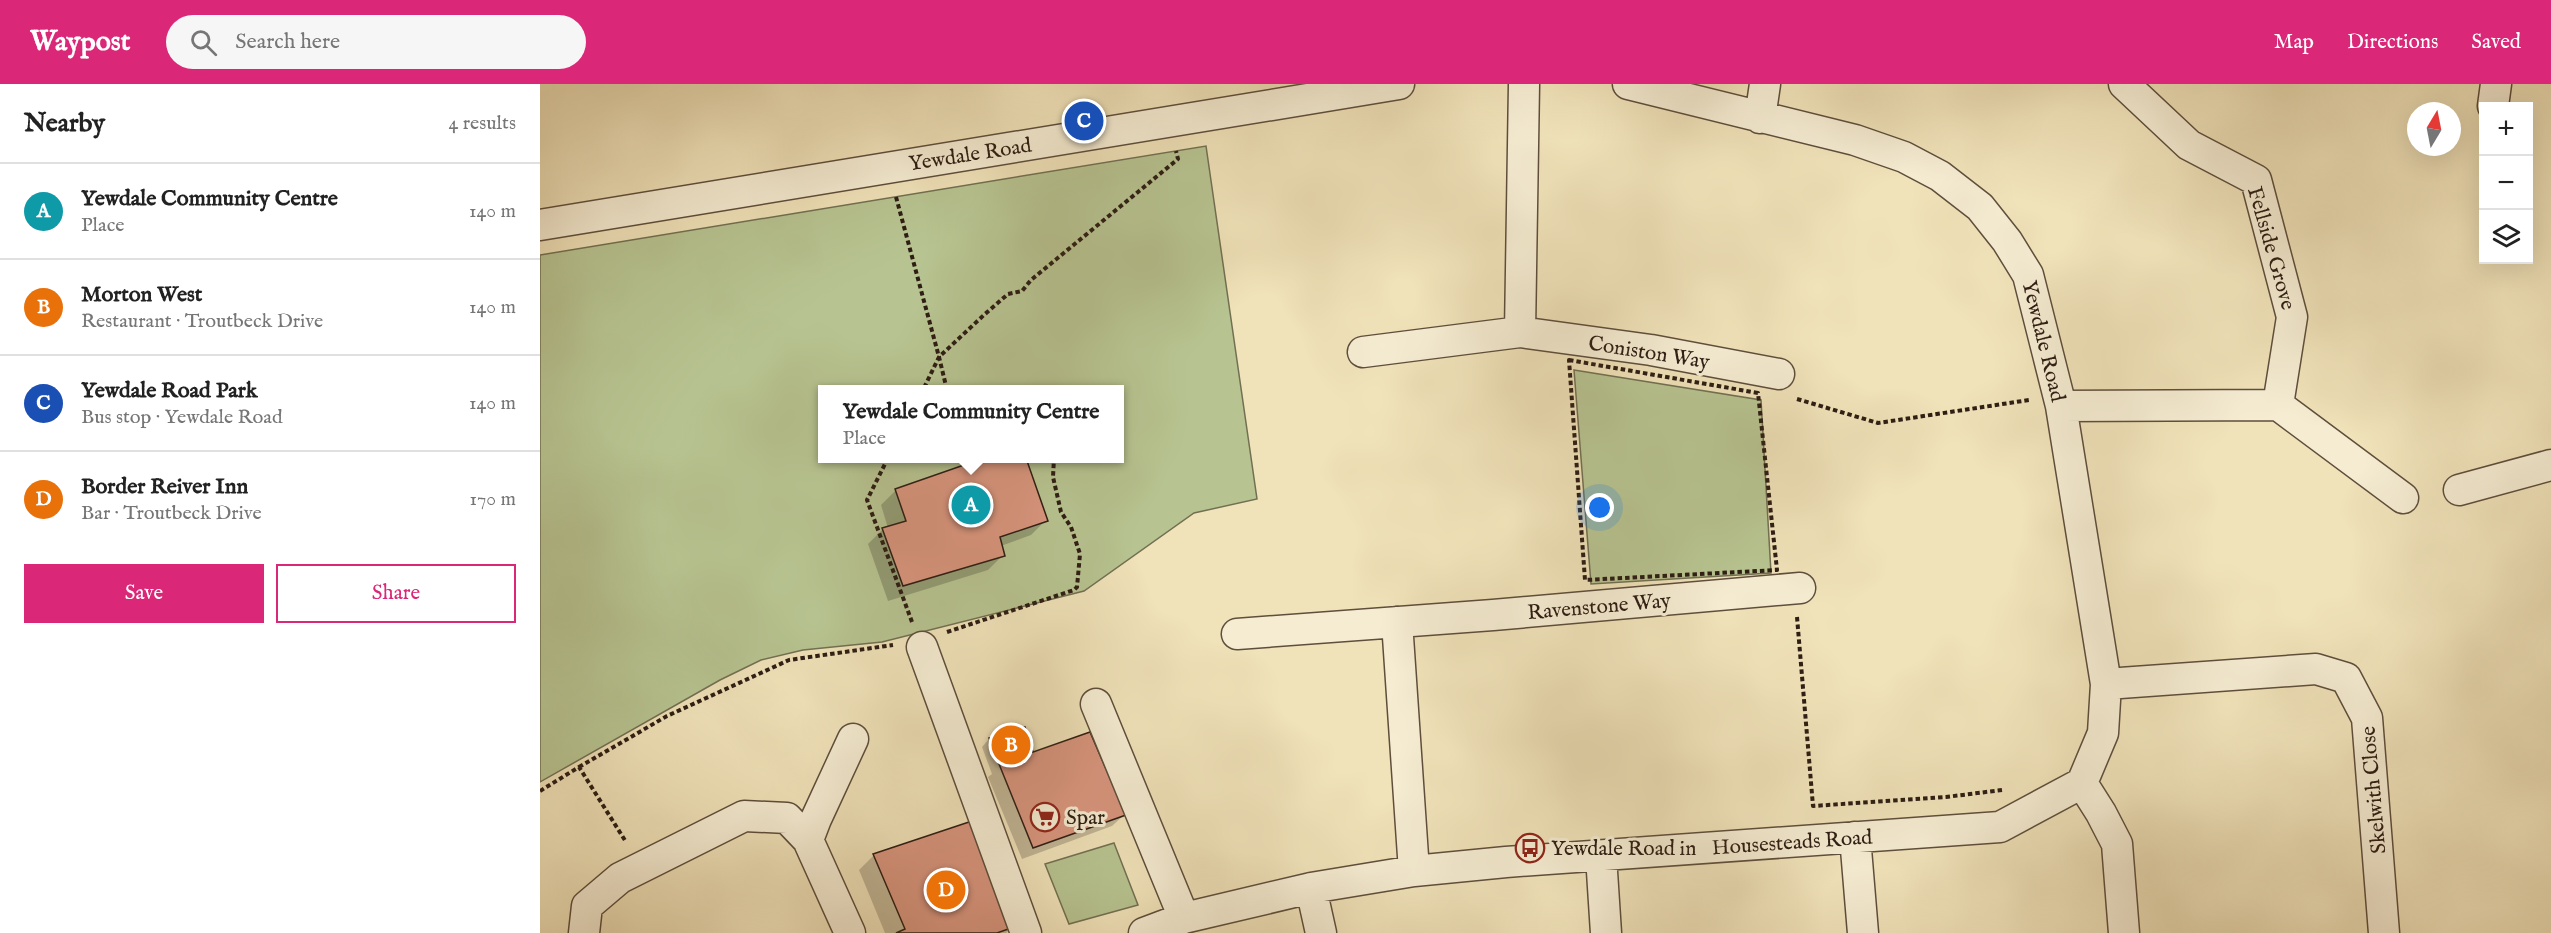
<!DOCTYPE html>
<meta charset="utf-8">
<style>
:root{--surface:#fff;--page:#f6f6f6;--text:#222;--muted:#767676;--line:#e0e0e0;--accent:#db2777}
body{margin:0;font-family:"IM FELL English",serif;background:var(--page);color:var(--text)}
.controls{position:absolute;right:18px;top:18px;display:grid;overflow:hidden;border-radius:0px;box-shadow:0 6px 24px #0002}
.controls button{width:54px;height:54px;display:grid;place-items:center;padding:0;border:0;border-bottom:2px solid var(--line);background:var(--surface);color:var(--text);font:30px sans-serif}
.compass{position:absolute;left:1867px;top:18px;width:54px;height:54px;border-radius:50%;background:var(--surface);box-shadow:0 6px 24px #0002;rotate:10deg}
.you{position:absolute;left:1060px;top:424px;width:21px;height:21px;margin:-15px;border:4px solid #fff;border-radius:50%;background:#1a73e8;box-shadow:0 0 0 9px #1a73e833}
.badge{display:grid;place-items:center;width:39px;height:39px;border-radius:50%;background:var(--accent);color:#fff;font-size:20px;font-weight:700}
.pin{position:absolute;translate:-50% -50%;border:3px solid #fff;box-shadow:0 2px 6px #0006}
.popup{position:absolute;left:278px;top:301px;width:306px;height:78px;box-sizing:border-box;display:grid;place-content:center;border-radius:0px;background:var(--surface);filter:drop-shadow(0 2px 4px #0005);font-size:20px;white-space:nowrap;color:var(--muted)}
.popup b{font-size:22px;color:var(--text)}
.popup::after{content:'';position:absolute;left:50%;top:100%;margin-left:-12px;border:12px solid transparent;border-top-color:var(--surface)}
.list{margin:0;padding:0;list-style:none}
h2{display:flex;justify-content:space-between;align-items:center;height:78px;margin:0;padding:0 24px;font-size:26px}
h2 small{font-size:20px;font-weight:400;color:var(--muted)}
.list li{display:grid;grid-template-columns:39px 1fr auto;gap:18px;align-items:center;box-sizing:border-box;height:96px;padding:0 24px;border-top:2px solid var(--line)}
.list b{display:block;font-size:22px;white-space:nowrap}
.list p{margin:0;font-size:20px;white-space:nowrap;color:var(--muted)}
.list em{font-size:20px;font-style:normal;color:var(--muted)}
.actions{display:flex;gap:12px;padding:18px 24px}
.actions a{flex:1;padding:14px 0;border:2px solid var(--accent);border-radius:0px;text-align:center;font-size:21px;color:var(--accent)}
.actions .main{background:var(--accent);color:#fff}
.icon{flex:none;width:33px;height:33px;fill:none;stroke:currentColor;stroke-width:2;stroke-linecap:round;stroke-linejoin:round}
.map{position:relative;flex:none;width:2011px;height:849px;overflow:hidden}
header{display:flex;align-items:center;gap:36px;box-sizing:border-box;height:84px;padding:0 30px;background:var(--accent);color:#fff}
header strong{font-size:28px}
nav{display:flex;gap:33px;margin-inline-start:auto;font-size:21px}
.search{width:420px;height:54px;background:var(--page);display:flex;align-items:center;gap:15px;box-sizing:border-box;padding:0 21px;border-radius:33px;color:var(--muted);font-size:22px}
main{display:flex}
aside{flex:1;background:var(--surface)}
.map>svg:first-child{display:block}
.green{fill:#b7c491;stroke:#727052;stroke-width:1.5;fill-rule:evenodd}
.shadow{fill:#0003}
.building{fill:#d8957e;stroke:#2d1d13;stroke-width:1.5}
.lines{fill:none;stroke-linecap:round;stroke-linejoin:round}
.minor-casing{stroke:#5e4e3c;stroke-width:33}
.path{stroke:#2d1d13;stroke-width:4;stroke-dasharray:4.5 3;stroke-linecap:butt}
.minor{stroke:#f5ecd2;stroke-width:30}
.labels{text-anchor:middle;stroke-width:6;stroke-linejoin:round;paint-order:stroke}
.street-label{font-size:21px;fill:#2d1d13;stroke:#f5ecd2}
.poi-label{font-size:21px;fill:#2d1d13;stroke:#f5ecd2;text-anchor:start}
</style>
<header>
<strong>Waypost</strong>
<div class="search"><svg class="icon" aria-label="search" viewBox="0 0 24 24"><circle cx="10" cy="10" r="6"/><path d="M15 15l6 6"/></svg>Search here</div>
<nav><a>Map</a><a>Directions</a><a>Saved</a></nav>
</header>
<main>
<aside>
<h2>Nearby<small>4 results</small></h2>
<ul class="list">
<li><span class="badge" style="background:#0f9aa8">A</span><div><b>Yewdale Community Centre</b><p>Place</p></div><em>140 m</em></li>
<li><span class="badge" style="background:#e8710a">B</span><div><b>Morton West</b><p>Restaurant · Troutbeck Drive</p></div><em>140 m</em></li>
<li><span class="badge" style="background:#1a4fb4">C</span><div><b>Yewdale Road Park</b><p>Bus stop · Yewdale Road</p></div><em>140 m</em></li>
<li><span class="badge" style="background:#e8710a">D</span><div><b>Border Reiver Inn</b><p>Bar · Troutbeck Drive</p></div><em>170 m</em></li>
</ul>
<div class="actions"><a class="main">Save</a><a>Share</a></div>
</aside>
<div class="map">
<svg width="2011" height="849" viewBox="0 0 2011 849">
<rect width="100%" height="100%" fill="#f0e2b9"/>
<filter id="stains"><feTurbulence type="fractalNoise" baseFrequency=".00333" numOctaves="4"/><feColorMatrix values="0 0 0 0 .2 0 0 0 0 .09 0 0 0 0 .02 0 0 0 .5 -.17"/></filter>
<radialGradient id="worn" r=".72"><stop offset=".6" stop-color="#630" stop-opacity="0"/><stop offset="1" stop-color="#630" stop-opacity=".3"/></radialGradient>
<path class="green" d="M666,62l51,353 -63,14 -110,78 -202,51 -79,8 -42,10 -41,20 -180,102v-527zM282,306h298v68h-298z
M1034,286l187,30 10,173 -180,11z
M574,759l24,62 -69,19 -24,-60z"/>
<path class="shadow" d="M356,406l150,30 -15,15 -30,11 2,9 -15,15 -100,31 -20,-57 15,-15 5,-1 -7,-23z
M449,655l42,13 -5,4 98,59 -12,11 -90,33 -34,-82 4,-3 -10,-27z
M334,771l139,71 -7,7h-121l-26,-63z"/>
<path class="building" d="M444,374h42l22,63 -48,16 5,19 -102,30 -21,-58 24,-7 -11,-32z
M485,643l8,25 -34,12 -10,-26z
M550,648l36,83 -93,33 -34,-84z
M441,734l33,109 -17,6h-101l9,-4 -32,-75z"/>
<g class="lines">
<g class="minor-casing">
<path id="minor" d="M1584,0l65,61 67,35 36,137 -14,88 125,93
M1953,22l3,-22
M1220,34l5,-34
M0,141l859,-141
M980,248l4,-248
M823,268l157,-20 131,18 128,24
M1521,322l217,-1
M1919,406l92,-25
M857,538l17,249
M697,550l256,-19 307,-27
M382,563l104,286
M1566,600l210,-15 30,9 21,40 17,215
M556,620l88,214
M1542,699l19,30 16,31 7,89
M1315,753l8,96
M268,756l8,-21 37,-80
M1061,772l5,77
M771,804l10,45
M44,849l3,-27 33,-28 124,-62 43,2 21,22 42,93
M604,849l40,-15 127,-30 103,-17 92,-9 494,-35 82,-44 21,-50 3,-49 -45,-278 -33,-131 -21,-34 -27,-34 -40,-31 -36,-19 -49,-17 -227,-56"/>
</g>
<path class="path" d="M356,113l43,160 -16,33
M1029,276l189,33 19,177 -192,10z
M407,306l-8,-33 46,-43 23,-20 14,-3 9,-11 147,-121 -2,-8
M1257,315l81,24 151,-23
M348,374l-21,42 45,122
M1257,533l16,189 133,-9 56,-7
M407,548l127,-42 3,-3 3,-33 -9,-27 -10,-15 -8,-35 1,-19
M39,683l88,-51 122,-56 104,-15
M0,707l39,-24 47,75"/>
<use href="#minor" class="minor"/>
</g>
<defs>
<g id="supermarket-ring" transform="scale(1.5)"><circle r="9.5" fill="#f5ecd2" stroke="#8f2418" stroke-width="1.5"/><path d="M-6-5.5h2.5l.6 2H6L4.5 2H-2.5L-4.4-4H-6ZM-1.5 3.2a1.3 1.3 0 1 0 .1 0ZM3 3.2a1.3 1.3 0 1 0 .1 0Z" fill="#8f2418"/></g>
<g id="bus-ring" transform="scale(1.5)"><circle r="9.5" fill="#f5ecd2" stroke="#8f2418" stroke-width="1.5"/><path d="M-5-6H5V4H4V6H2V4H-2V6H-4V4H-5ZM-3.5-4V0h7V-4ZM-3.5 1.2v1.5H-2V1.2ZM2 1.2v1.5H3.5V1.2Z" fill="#8f2418"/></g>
</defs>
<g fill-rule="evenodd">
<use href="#supermarket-ring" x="505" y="733"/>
<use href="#bus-ring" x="990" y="764"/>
</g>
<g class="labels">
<g class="street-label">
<text transform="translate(430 70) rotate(-9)" y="7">Yewdale Road</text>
<text transform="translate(1732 164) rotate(74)" y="7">Fellside Grove</text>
<text transform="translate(1504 257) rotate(76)" y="7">Yewdale Road</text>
<text transform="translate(1109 268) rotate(9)" y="7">Coniston Way</text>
<text transform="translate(1059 522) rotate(-5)" y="7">Ravenstone Way</text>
<text transform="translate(1833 706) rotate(-95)" y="7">Skelwith Close</text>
<text transform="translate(1252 758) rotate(-4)" y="7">Housesteads Road</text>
</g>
<g class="poi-label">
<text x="526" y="740">Spar</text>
<text x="1011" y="771">Yewdale Road in</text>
</g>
</g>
<rect width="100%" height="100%" filter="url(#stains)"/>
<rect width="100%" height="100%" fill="url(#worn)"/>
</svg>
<div class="controls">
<button>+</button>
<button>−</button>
<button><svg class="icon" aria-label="layers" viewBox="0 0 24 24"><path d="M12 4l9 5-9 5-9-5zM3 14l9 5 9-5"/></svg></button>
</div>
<svg class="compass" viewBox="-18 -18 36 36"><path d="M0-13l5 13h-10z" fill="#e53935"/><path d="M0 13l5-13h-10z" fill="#767676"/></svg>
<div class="you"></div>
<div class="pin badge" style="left:431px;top:421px;background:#0f9aa8">A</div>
<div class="popup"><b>Yewdale Community Centre</b>Place</div>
<div class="pin badge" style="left:471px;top:661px;background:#e8710a">B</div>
<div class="pin badge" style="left:544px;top:37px;background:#1a4fb4">C</div>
<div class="pin badge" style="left:406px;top:806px;background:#e8710a">D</div>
</div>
</main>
